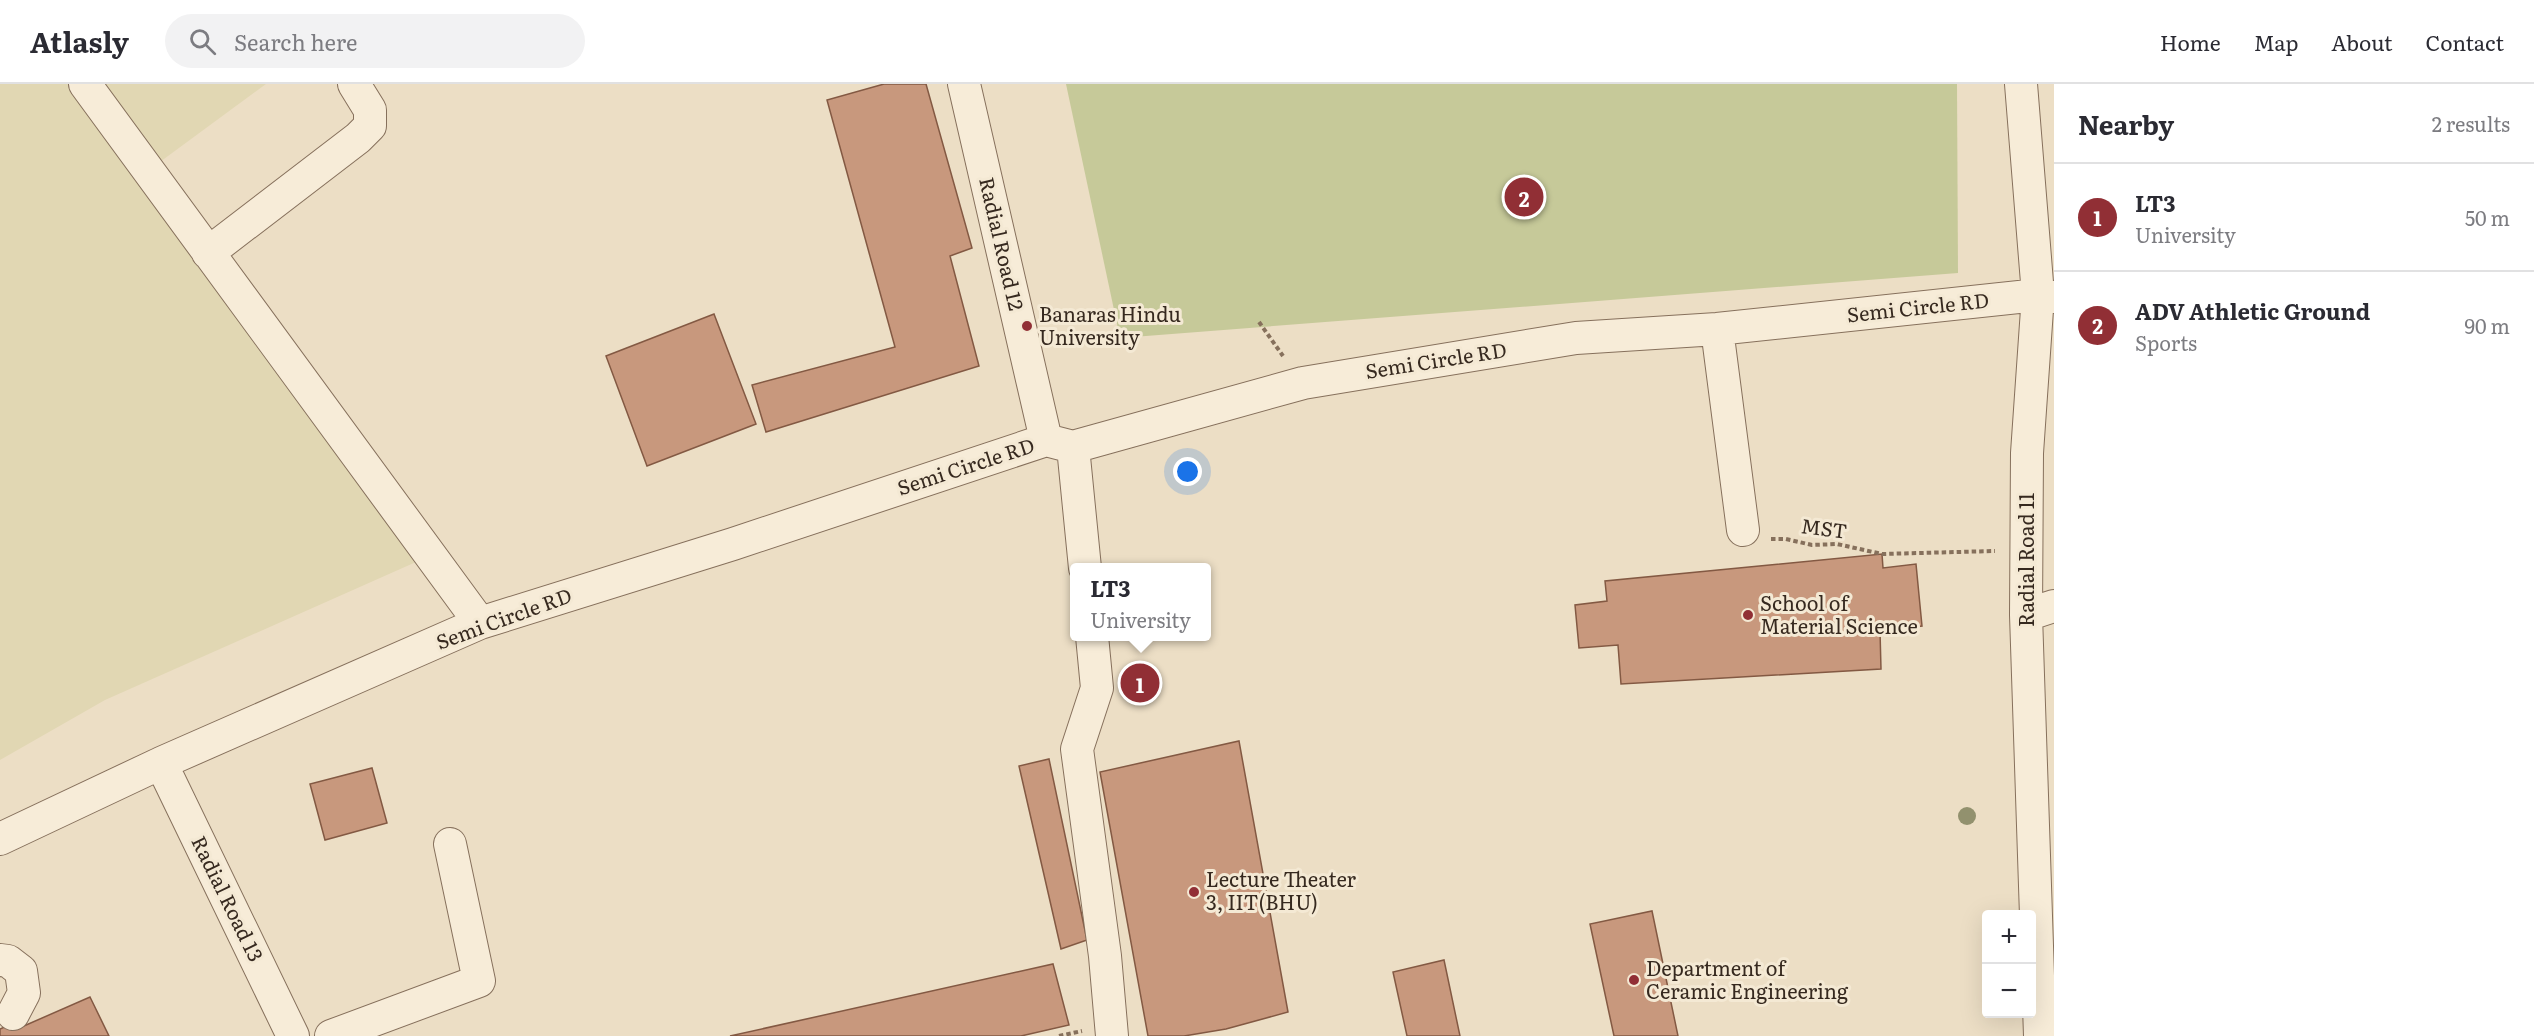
<!DOCTYPE html>
<meta charset="utf-8">
<style>
:root{--surface:#fff;--page:#f2f2f3;--text:#2b2b33;--muted:#7c7c81;--line:#e1e1e2;--accent:#912f35}
body{margin:0;font-family:Literata,serif;background:var(--page);color:var(--text)}
.controls{position:absolute;right:18px;bottom:18px;display:grid;overflow:hidden;border-radius:6px;box-shadow:0 6px 24px #0002}
.controls button{width:54px;height:54px;display:grid;place-items:center;padding:0;border:0;border-bottom:2px solid var(--line);background:var(--surface);color:var(--text);font:30px sans-serif}
.you{position:absolute;left:1188px;top:388px;width:21px;height:21px;margin:-15px;border:4px solid #fff;border-radius:50%;background:#1a73e8;box-shadow:0 0 0 9px #1a73e833}
.badge{display:grid;place-items:center;width:39px;height:39px;border-radius:50%;background:var(--accent);color:#fff;font-size:20px;font-weight:700}
.pin{position:absolute;translate:-50% -50%;border:3px solid #fff;box-shadow:0 2px 6px #0006}
.popup{position:absolute;left:1070px;top:479px;width:141px;height:78px;box-sizing:border-box;display:grid;place-content:center;border-radius:6px;background:var(--surface);filter:drop-shadow(0 2px 4px #0005);font-size:20px;white-space:nowrap;color:var(--muted)}
.popup b{font-size:22px;color:var(--text)}
.popup::after{content:'';position:absolute;left:50%;top:100%;margin-left:-12px;border:12px solid transparent;border-top-color:var(--surface)}
.list{margin:0;padding:0;list-style:none}
h2{display:flex;justify-content:space-between;align-items:center;height:78px;margin:0;padding:0 24px;font-size:26px}
h2 small{font-size:20px;font-weight:400;color:var(--muted)}
.list li{display:grid;grid-template-columns:39px 1fr auto;gap:18px;align-items:center;box-sizing:border-box;height:108px;padding:0 24px;border-top:2px solid var(--line)}
.list b{display:block;font-size:22px;white-space:nowrap}
.list p{margin:0;font-size:20px;white-space:nowrap;color:var(--muted)}
.list em{font-size:20px;font-style:normal;color:var(--muted)}
.icon{flex:none;width:33px;height:33px;fill:none;stroke:currentColor;stroke-width:2;stroke-linecap:round;stroke-linejoin:round}
.map{position:relative;flex:none;width:2054px;height:952px;overflow:hidden}
header{display:flex;align-items:center;gap:36px;box-sizing:border-box;height:84px;padding:0 30px;background:var(--surface);border-bottom:2px solid var(--line)}
header strong{font-size:28px}
nav{display:flex;gap:33px;margin-inline-start:auto;font-size:21px}
.search{width:420px;height:54px;background:var(--page);display:flex;align-items:center;gap:15px;box-sizing:border-box;padding:0 21px;border-radius:33px;color:var(--muted);font-size:22px}
main{display:flex}
aside{flex:1;background:var(--surface)}
.map>svg:first-child{display:block}
.farmland{fill:#e1d7b3}
.green{fill:#c6c999}
.building{fill:#c8987d;stroke:#835943;stroke-width:1.5}
.lines{fill:none;stroke-linecap:round;stroke-linejoin:round}
.minor-casing{stroke:#86705c;stroke-width:34}
.path{stroke:#86705c;stroke-width:4;stroke-dasharray:4.5 3;stroke-linecap:butt}
.minor{stroke:#f7ecd8;stroke-width:32}
.tree{fill:#92916e}
.poi-dot{fill:#912f35;stroke:#f4e9d4;stroke-width:2}
.labels{text-anchor:middle;stroke-width:6;stroke-linejoin:round;paint-order:stroke}
.street-label{font-size:20px;fill:#36291f;stroke:#f4e9d4}
.poi-label{font-size:20px;fill:#36291f;stroke:#f4e9d4;text-anchor:start}
</style>
<header>
<strong>Atlasly</strong>
<div class="search"><svg class="icon" aria-label="search" viewBox="0 0 24 24"><circle cx="10" cy="10" r="6"/><path d="M15 15l6 6"/></svg>Search here</div>
<nav><a>Home</a><a>Map</a><a>About</a><a>Contact</a></nav>
</header>
<main>
<div class="map">
<svg width="2054" height="952" viewBox="0 0 2054 952">
<rect width="100%" height="100%" fill="#ecdec5"/>
<path class="farmland" d="M0,0h266l-117,86 276,388 -320,142 -105,60z"/>
<path class="green" d="M1066,0h891l1,189 -838,65z"/>
<path class="building" d="M884,0h42l46,164 -22,8 29,110 -213,66 -14,-47 143,-38 -68,-247z
M714,230l42,110 -109,42 -41,-110z
M1882,470l1,14 33,-4 6,62 -42,5 1,38 -260,15 -3,-39 -39,3 -4,-43 32,-4 -2,-20z
M1239,657l49,271 -62,17 -42,7h-36l-48,-264z
M1049,675l38,181 -26,9 -42,-183z
M372,684l15,55 -62,17 -15,-56z
M1652,827l26,125h-64l-24,-112z
M1444,876l16,76h-53l-14,-64z
M1053,880l16,61 -48,11h-291z
M90,913l19,39h-109v-7l13,-6 4,6z"/>
<g class="lines">
<g class="minor-casing">
<path id="minor" d="M85,0l395,539
M964,0l82,356
M2021,0l17,211 -11,158 -1,162 14,421
M208,169l150,-115 12,-12v-16l-16,-26
M1717,245l26,201
M1073,363l12,121
M2026,531l28,-9
M1092,552l5,52 -20,61 28,207 7,80
M161,679l132,273
M0,755l161,-76 319,-140 253,-79 313,-104 27,7 230,-64 273,-45 141,-9 321,-34 16,2
M0,876l8,1 13,10 3,22 -11,21
M331,952l148,-55 -29,-137"/>
</g>
<path class="path" d="M1259,238l24,34
M1771,455h15l26,6 25,-1 45,10 113,-3
M1059,952l23,-5"/>
<use href="#minor" class="minor"/>
</g>
<circle class="tree" cx="1967" cy="732" r="9"/>
<g class="poi-dot">
<circle cx="1027" cy="242" r="6"/>
<circle cx="1748" cy="531" r="6"/>
<circle cx="1194" cy="808" r="6"/>
<circle cx="1634" cy="896" r="6"/>
</g>
<g class="labels">
<g class="street-label">
<text transform="translate(1001 160) rotate(77)" y="7">Radial Road 12</text>
<text transform="translate(1918 224) rotate(-6)" y="7">Semi Circle RD</text>
<text transform="translate(1436 277) rotate(-9)" y="7">Semi Circle RD</text>
<text transform="translate(966 383) rotate(-18)" y="7">Semi Circle RD</text>
<text transform="translate(1824 445) rotate(7)" y="7">MST</text>
<text transform="translate(2027 476) rotate(-90)" y="7">Radial Road 11</text>
<text transform="translate(504 535) rotate(-20)" y="7">Semi Circle RD</text>
<text transform="translate(227 815) rotate(64)" y="7">Radial Road 13</text>
</g>
<g class="poi-label">
<text x="1039" y="238">Banaras Hindu<tspan x="1039" dy="23">University</tspan></text>
<text x="1760" y="527">School of<tspan x="1760" dy="23">Material Science</tspan></text>
<text x="1206" y="803">Lecture Theater<tspan x="1206" dy="23">3, IIT(BHU)</tspan></text>
<text x="1646" y="892">Department of<tspan x="1646" dy="23">Ceramic Engineering</tspan></text>
</g>
</g>
</svg>
<div class="controls">
<button>+</button>
<button>−</button>
</div>
<div class="you"></div>
<div class="pin badge" style="left:1140px;top:599px">1</div>
<div class="popup"><b>LT3</b>University</div>
<div class="pin badge" style="left:1524px;top:113px">2</div>
</div>
<aside>
<h2>Nearby<small>2 results</small></h2>
<ul class="list">
<li><span class="badge">1</span><div><b>LT3</b><p>University</p></div><em>50 m</em></li>
<li><span class="badge">2</span><div><b>ADV Athletic Ground</b><p>Sports</p></div><em>90 m</em></li>
</ul>
</aside>
</main>
